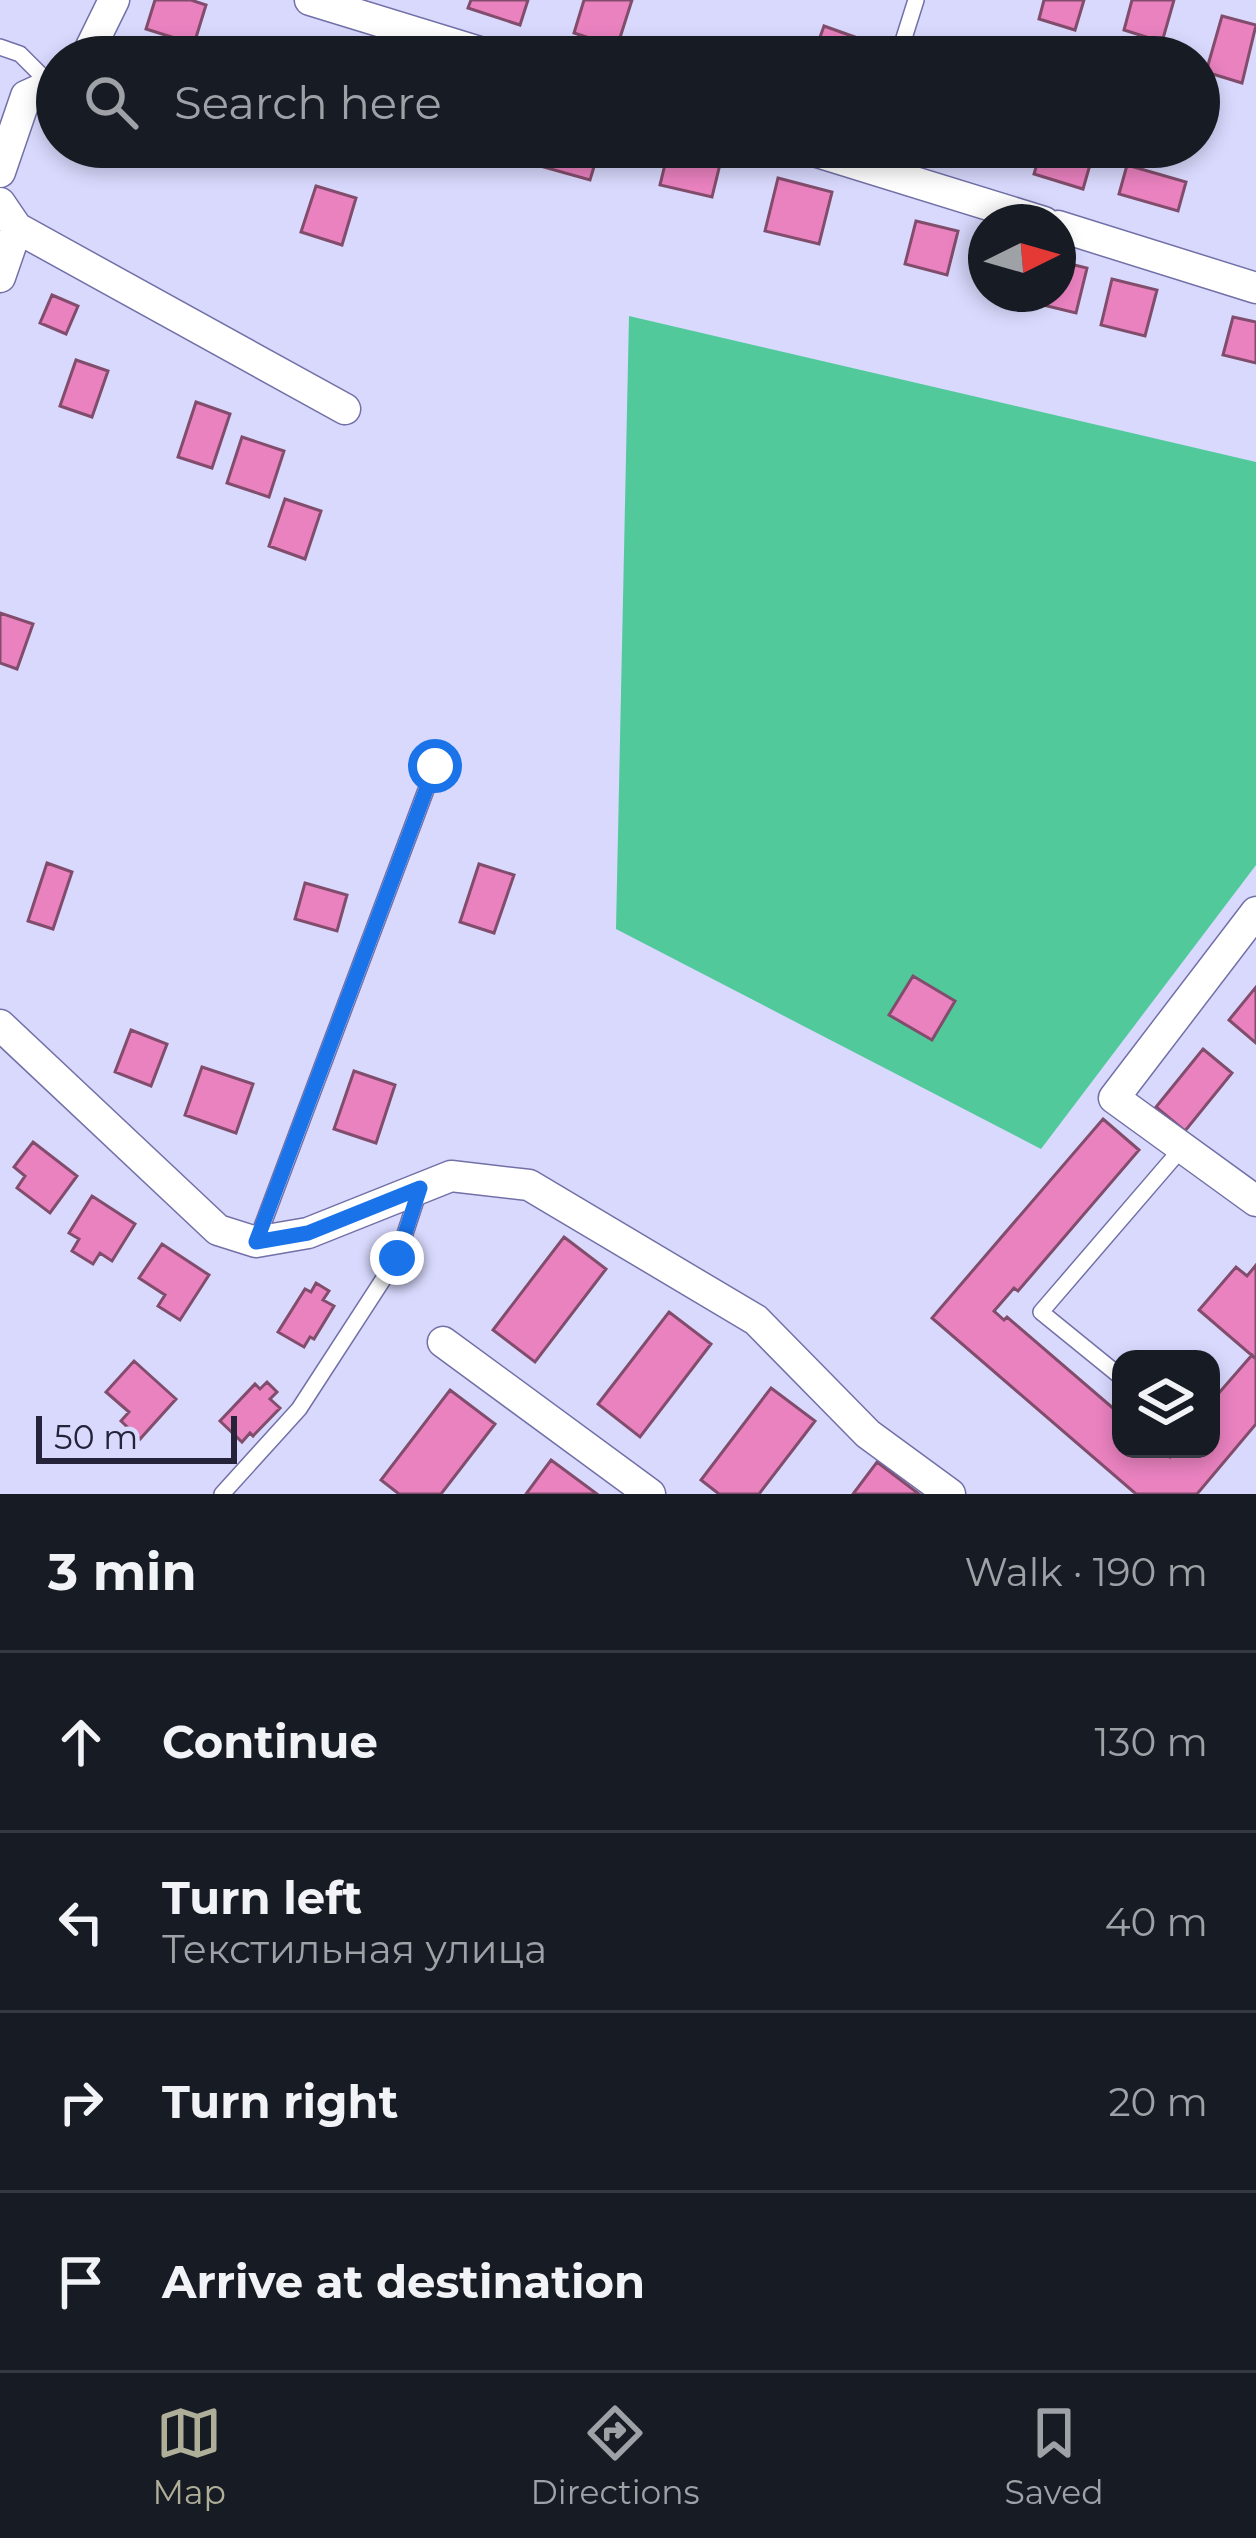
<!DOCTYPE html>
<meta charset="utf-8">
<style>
:root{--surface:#171b24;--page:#20242c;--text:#f1f3f6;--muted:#9ea1a6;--line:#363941;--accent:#afae99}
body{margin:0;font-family:Montserrat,sans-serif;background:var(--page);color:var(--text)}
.controls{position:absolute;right:36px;bottom:36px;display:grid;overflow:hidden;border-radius:24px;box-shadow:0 6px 18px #0003}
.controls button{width:108px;height:108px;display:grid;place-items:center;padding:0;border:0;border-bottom:3px solid var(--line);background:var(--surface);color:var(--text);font:60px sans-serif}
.compass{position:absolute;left:968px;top:204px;width:108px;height:108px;border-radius:50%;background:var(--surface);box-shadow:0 6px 18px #0003;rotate:85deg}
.scale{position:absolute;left:36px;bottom:30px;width:201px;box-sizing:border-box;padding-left:12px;border:6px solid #24233a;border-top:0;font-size:33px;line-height:42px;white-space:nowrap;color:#24233a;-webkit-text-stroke:9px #d8d9fd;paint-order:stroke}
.stop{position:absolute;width:36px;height:36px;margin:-27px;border:9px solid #1a73e8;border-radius:50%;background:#fff}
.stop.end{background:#1a73e8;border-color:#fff;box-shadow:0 3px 12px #0008}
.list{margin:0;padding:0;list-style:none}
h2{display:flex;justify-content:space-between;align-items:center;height:156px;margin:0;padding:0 48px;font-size:51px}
h2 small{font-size:39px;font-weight:400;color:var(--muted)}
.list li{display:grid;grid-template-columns:78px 1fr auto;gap:36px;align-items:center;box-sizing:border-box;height:180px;padding:0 48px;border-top:3px solid var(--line)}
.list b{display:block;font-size:45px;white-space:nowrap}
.list p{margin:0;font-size:39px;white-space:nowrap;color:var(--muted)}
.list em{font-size:39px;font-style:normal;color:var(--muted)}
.icon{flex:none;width:66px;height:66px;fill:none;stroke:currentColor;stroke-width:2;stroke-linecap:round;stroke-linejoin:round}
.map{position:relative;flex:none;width:1256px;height:1494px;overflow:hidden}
.search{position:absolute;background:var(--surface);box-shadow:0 6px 18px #0003;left:36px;right:36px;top:36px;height:132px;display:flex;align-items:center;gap:30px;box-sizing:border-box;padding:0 42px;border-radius:66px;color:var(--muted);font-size:45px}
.sheet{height:876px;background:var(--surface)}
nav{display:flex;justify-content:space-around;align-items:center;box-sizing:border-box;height:168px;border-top:3px solid var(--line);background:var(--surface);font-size:33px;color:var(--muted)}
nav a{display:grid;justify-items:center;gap:6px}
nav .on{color:var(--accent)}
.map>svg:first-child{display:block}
.green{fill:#51c99b}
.building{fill:#ea82c0;stroke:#824d6c;stroke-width:3}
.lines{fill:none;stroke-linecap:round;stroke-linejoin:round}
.lane-casing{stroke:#7270a7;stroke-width:18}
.street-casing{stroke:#7270a7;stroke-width:33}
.lane{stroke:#fff;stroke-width:15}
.street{stroke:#fff;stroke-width:30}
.route{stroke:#1a73e8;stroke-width:15}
</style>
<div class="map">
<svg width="1256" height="1494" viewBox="0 0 1256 1494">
<rect width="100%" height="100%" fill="#d8d9fd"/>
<path class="green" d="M629,316l627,146v403l-215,284 -425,-220z"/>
<path class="building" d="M155,0h36l15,5 -12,39 -48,-15z
M471,0h57l-8,25 -52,-17z
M584,0h48l-15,47 -43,-14z
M1044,0h40l-9,30 -36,-11z
M1132,0h42l-12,42 -38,-12z
M1222,16l34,9 -14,58 -36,-11z
M824,26l42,15 -6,16h-47z
M710,40l48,15 -1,2h-52z
M313,42l49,15h-54z
M214,147h33l-6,18 -30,-10z
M545,147h55l-10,33 -50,-14z
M954,147h37l-3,10z
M1042,147h37l15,4 -11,38 -49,-15z
M669,148l52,12 -9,37 -52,-12z
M1127,165l59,17 -8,29 -59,-17z
M778,178l54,14 -13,52 -54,-13z
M316,186l40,12 -14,47 -41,-13z
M916,221l42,10 -11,44 -42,-11z
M1058,261l29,7 -11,45 -78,-19h60z
M1112,279l45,11 -12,46 -44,-11z
M52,295l26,11 -12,28 -26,-11z
M1233,317l23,5v41l-33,-8z
M76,360l32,11 -16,46 -32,-11z
M196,402l34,12 -18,54 -34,-11z
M242,437l42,14 -15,46 -42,-14z
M285,499l36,12 -16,48 -36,-13z
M0,613l33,11 -16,45 -17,-6z
M47,863l25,9 -19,57 -25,-8z
M479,864l35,11 -20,58 -34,-11z
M305,883l42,12 -10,36 -42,-12z
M913,976l42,25 -23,39 -43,-25z
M1256,987v56l-27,-23z
M131,1030l36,14 -16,42 -36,-14z
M1203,1049l29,24 -47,58 -29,-24z
M202,1067l51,17 -17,49 -51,-18z
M354,1071l41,14 -19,58 -42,-14z
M1103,1119l36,31 -121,141 -4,-3 -20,23 10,9 3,-3 114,98v34h40l9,8 6,-8h35v-47l41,-47 4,4v65l-59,70h-61l-204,-176z
M33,1142l44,34 -27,37 -33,-25 8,-12 -11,-9z
M92,1196l43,28 -23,37 -12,-8 -7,11 -21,-13 7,-12 -10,-6z
M564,1237l42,32 -71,93 -42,-32z
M162,1244l47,31 -29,45 -22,-14 7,-11 -26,-17z
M1256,1265v94l-57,-49 37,-43 11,9z
M316,1283l13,8 -6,9 11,6 -20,33 -4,-2 -6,10 -26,-15 27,-43 6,3z
M669,1312l42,32 -71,93 -42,-33z
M134,1361l42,38 -36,40 -19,-18 8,-9 -23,-20z
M267,1382l10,10 -7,7 10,9 -27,28 -3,-3 -8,9 -22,-21 35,-37 5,5z
M771,1388l44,33 -56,73h-40l-18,-14z
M450,1390l45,34 -54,70h-42l-18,-14z
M551,1460l46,34h-71z
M877,1462l42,32h-66z"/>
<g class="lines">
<g class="lane-casing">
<path id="lane" d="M0,47l20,7 31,31
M898,57l18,-57
M257,1240l178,-474
M1121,1377l-80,-65 141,-164
M222,1494l77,-85 98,-151 22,-67"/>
</g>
<g class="street-casing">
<path id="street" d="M310,0l186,57
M86,57l28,-57
M801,147l243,75
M0,172l26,-76 31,-14
M0,203l17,25 -17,49
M1058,226l198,62
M17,228l328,181
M1256,912l-142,186 142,103
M0,1025l218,205 38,12 52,-9 143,-57 78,9 227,135 112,114 82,60
M443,1342l207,152"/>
</g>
<use href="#lane" class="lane"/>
<use href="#street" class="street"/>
</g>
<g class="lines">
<path class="route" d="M397,1258l23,-70 -112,45 -52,9 179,-476"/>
</g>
</svg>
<div class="controls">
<button><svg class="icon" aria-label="layers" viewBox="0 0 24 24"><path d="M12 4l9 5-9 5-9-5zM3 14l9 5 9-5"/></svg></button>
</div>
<svg class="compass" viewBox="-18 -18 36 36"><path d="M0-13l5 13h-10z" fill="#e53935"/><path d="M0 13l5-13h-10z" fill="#9ea1a6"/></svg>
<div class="scale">50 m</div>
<div class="stop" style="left:435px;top:766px"></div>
<div class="stop end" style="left:397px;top:1258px"></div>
<div class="search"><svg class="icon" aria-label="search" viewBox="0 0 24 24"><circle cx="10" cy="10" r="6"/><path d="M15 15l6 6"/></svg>Search here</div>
</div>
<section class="sheet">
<h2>3 min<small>Walk · 190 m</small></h2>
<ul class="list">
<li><svg class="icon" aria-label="ahead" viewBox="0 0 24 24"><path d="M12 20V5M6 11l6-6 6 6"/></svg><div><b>Continue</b></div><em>130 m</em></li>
<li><svg class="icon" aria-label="left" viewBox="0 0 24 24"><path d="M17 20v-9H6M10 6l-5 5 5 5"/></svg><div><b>Turn left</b><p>Текстильная улица</p></div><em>40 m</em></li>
<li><svg class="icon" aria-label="right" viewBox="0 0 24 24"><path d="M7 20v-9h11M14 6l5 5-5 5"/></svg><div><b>Turn right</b></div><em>20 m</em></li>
<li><svg class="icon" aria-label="arrive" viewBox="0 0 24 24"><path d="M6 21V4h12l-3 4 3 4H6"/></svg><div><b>Arrive at destination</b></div></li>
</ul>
</section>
<nav>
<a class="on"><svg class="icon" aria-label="map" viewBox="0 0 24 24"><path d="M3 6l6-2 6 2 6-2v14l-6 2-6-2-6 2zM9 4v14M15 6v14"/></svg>Map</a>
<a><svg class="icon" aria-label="directions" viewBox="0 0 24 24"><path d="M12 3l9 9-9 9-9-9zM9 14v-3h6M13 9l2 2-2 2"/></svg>Directions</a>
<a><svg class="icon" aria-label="saved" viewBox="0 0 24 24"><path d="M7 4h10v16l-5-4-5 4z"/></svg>Saved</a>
</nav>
